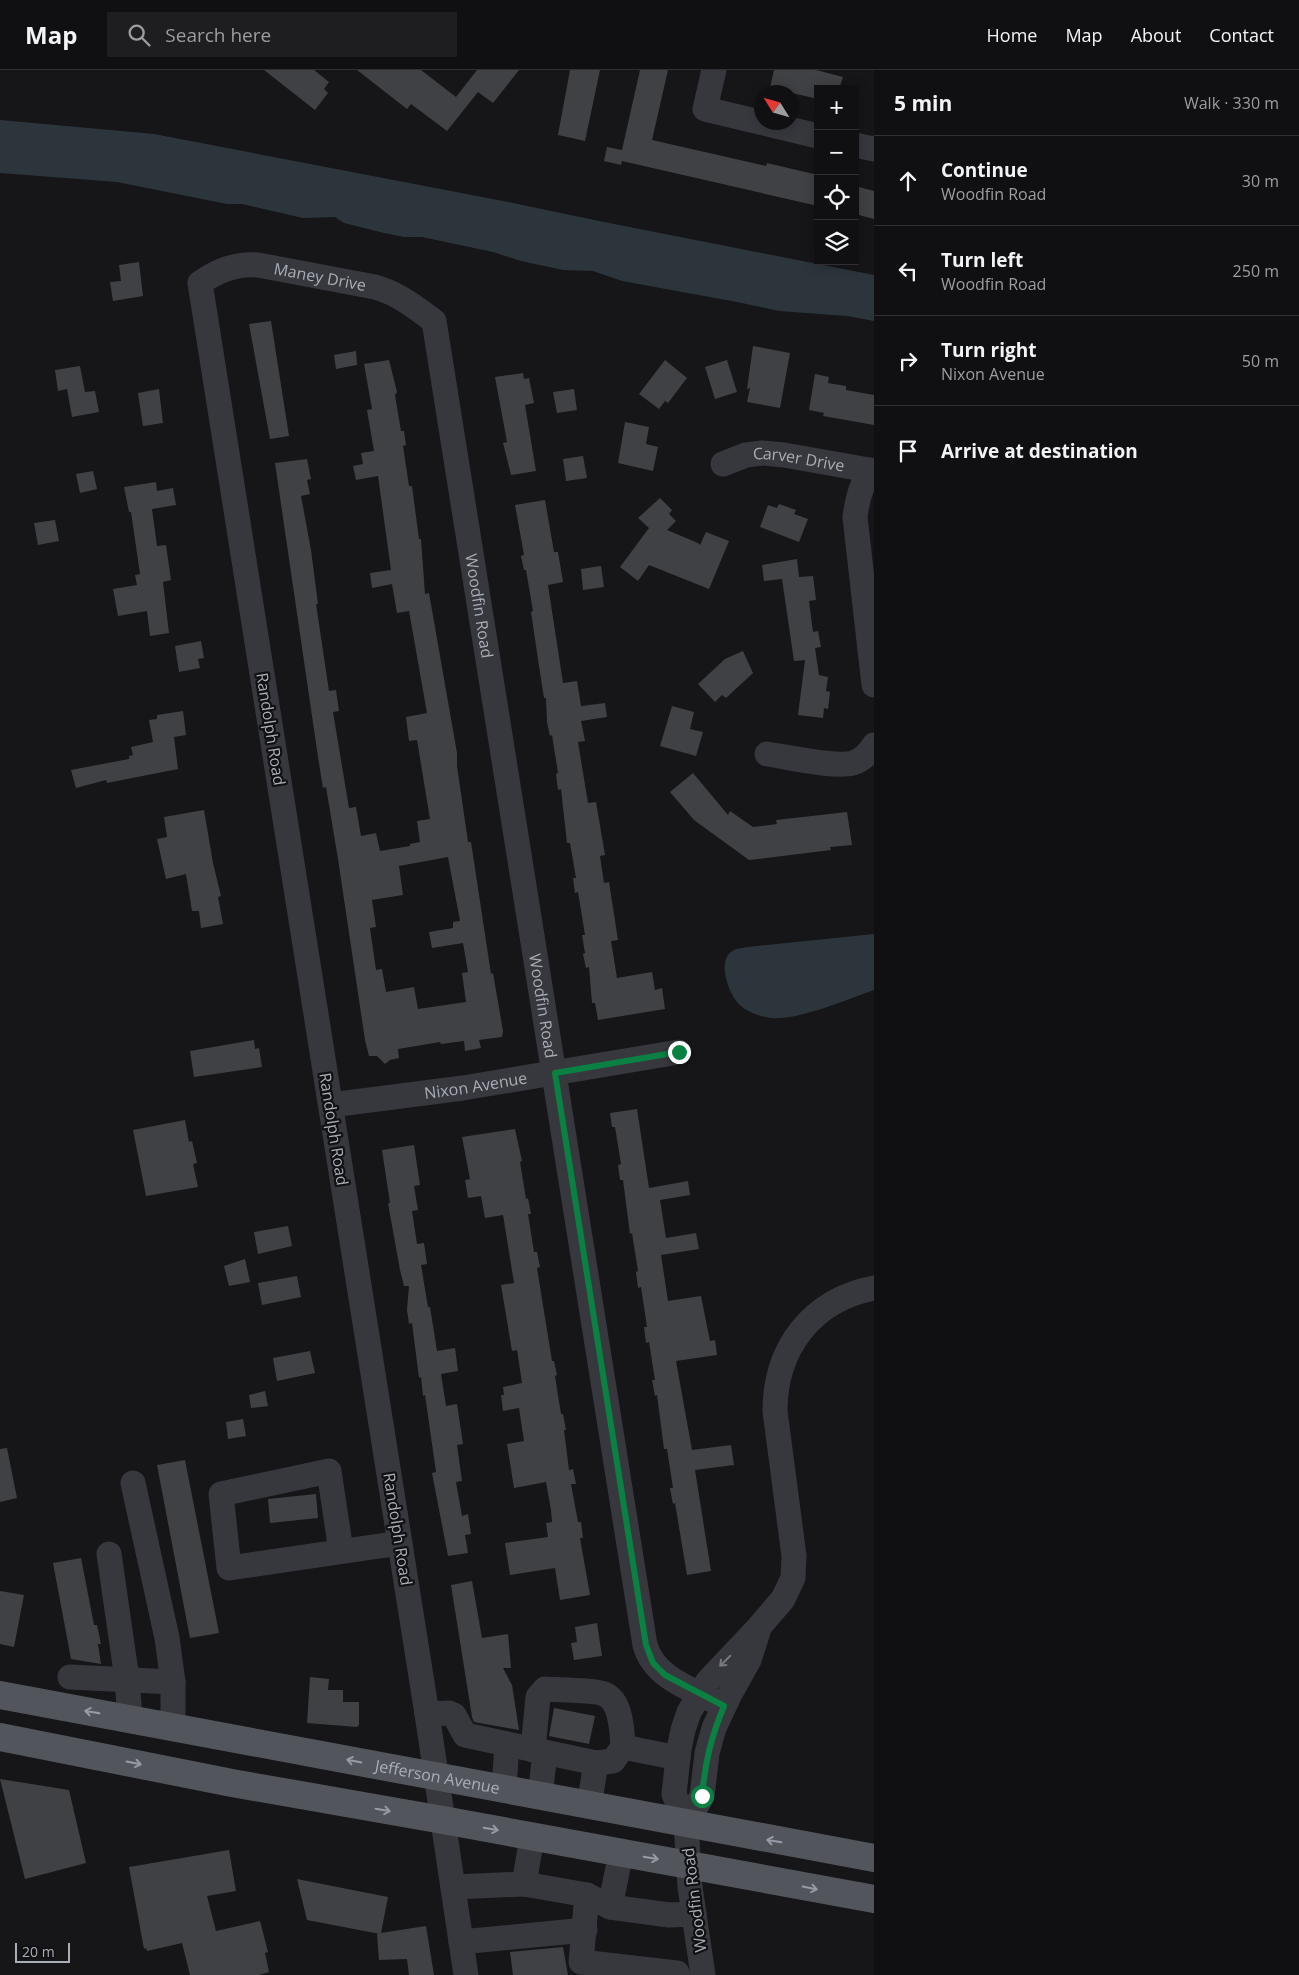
<!DOCTYPE html>
<meta charset="utf-8">
<style>
:root{--surface:#101012;--page:#1e1e20;--text:#f1f3f6;--muted:#9c9d9f;--line:#303032}
body{margin:0;font-family:"Open Sans",sans-serif;background:var(--page);color:var(--text)}
.controls{position:absolute;right:15px;top:15px;display:grid;overflow:hidden;border-radius:0px;box-shadow:0 2px 12px #0003}
.controls button{width:45px;height:45px;display:grid;place-items:center;padding:0;border:0;border-bottom:1px solid var(--line);background:var(--surface);color:var(--text);font:25px sans-serif}
.compass{position:absolute;left:754px;top:15px;width:45px;height:45px;border-radius:50%;background:var(--surface);box-shadow:0 2px 12px #0003;rotate:307deg}
.scale{position:absolute;left:15px;bottom:12px;width:55px;box-sizing:border-box;padding-left:5px;border:2px solid #a8adb8;border-top:0;font-size:14px;line-height:18px;white-space:nowrap;color:#a8adb8;-webkit-text-stroke:4px #111113;paint-order:stroke}
.stop{position:absolute;width:15px;height:15px;margin:-11px;border:4px solid #0b8043;border-radius:50%;background:#fff}
.stop.end{background:#0b8043;border-color:#fff;box-shadow:0 1px 5px #0008}
.list{margin:0;padding:0;list-style:none}
h2{display:flex;justify-content:space-between;align-items:center;height:65px;margin:0;padding:0 20px;font-size:21px}
h2 small{font-size:16px;font-weight:400;color:var(--muted)}
.list li{display:grid;grid-template-columns:32px 1fr auto;gap:15px;align-items:center;box-sizing:border-box;height:90px;padding:0 20px;border-top:1px solid var(--line)}
.list b{display:block;font-size:19px;white-space:nowrap}
.list p{margin:0;font-size:16px;white-space:nowrap;color:var(--muted)}
.list em{font-size:16px;font-style:normal;color:var(--muted)}
.icon{flex:none;width:28px;height:28px;fill:none;stroke:currentColor;stroke-width:2;stroke-linecap:round;stroke-linejoin:round}
.map{position:relative;flex:none;width:874px;height:1905px;overflow:hidden}
header{display:flex;align-items:center;gap:30px;box-sizing:border-box;height:70px;padding:0 25px;background:var(--surface);border-bottom:1px solid var(--line)}
header strong{font-size:24px}
nav{display:flex;gap:28px;margin-inline-start:auto;font-size:18px}
.search{width:350px;height:45px;background:var(--page);display:flex;align-items:center;gap:12px;box-sizing:border-box;padding:0 18px;border-radius:0px;color:var(--muted);font-size:19px}
main{display:flex}
aside{flex:1;background:var(--surface)}
.map>svg:first-child{display:block}
.water{fill:#2c353c}
.building{fill:#404145;fill-rule:evenodd}
.lines{fill:none;stroke-linecap:round;stroke-linejoin:round}
.minor{stroke:#37383d;stroke-width:25}
.major{stroke:#53555c;stroke-width:28}
.oneway{stroke:#757881}
.oneway2{stroke:#979ba6}
.route{stroke:#0b8043;stroke-width:6}
.labels{text-anchor:middle;stroke-width:4.5;stroke-linejoin:round;paint-order:stroke}
.street-label{font-size:16px;fill:#a8adb8;stroke:#111113}
</style>
<header>
<strong>Map</strong>
<div class="search"><svg class="icon" aria-label="search" viewBox="0 0 24 24"><circle cx="10" cy="10" r="6"/><path d="M15 15l6 6"/></svg>Search here</div>
<nav><a>Home</a><a>Map</a><a>About</a><a>Contact</a></nav>
</header>
<main>
<div class="map">
<svg width="874" height="1905" viewBox="0 0 874 1905">
<rect width="100%" height="100%" fill="#161618"/>
<path class="water" d="M0,50l154,14 349,67 106,22 265,52v46l-27,-5 -68,-5 -42,-9 -115,-21 -29,-10 -30,-1 -42,-9 -28,-9 -71,-15h-18l-20,-4 -40,-10 -9,-6 -32,1 -61,-14h-15l-110,-22 -117,-9z
M874,864v56c-25,9 -78,31 -103,28 -11,-1 -27,-7 -34,-16 -9,-11 -21,-43 -3,-52 4,-2 10,-2 14,-3z"/>
<path class="building" d="M264,0h50l15,12 -5,7 4,4 -13,17z
M357,0h64l35,27 21,-27h42l-26,33 -15,-11 -31,39 -36,-27 -4,5z
M570,0h30l-15,71 -27,-6z
M640,0h28l-16,70 114,26 1,-3 51,12v31l-196,-45 -1,4 -17,-4 3,-14 15,3z
M774,0h42l27,7 -4,12h-21v10l-48,-11z
M855,116l19,5v28l-19,-5z
M139,192l4,34 -30,5 -3,-19 11,-1 -2,-16z
M271,251l18,115 -19,3 -21,-115z
M753,276l37,7 -10,55 -33,-6 3,-14 -3,1z
M356,281l1,14 -21,4 -2,-14z
M389,290l8,32 -2,3 6,36h3l2,14 -3,1 6,40h3l7,53h2l4,55 4,-1 28,160v13l11,76h3l20,132 2,-1 10,58 -1,6 -23,3 2,8 -16,3 -1,-10 -23,3 -1,-2 -42,7 1,9 -9,2 -5,4 -8,-8h-8l-4,-16 -27,-181 -12,-72 -3,1 -5,-31 -43,-294 32,-4 4,20 -4,1 3,14 -9,2 10,54 7,54h-2l13,87 7,-1 3,21 -6,1 16,96 7,-1 5,29 15,-3 4,18 30,-5v-2l10,-2 -3,-21 13,-2 -13,-79 -8,1 -3,-24 21,-4 -18,-102 -12,2 -5,-29 -20,4 -2,-15 21,-3 -13,-94 -22,4 -3,-14 10,-2 -2,-11 13,-2 -7,-41 5,-1 -8,-45zM448,787l12,64 -7,1v6l-24,4 3,16 31,-5 5,29 -6,1 4,29 -48,7 -4,-22 -28,5 -4,-23 -6,1 -6,-42 6,-1 -4,-27 31,-5 -4,-29z
M665,290l22,18 -19,25 -3,-2 -6,8 -20,-15z
M727,290l10,32 -22,7 -10,-32z
M80,296l5,26 10,-1 4,21 -27,5 -5,-28 -9,2 -3,-21z
M523,303l1,6 5,-1 5,25 -9,2 11,66 -25,4 -8,-32 4,-1 -12,-65z
M815,304l14,3 -1,6 18,3v4l28,5v30l-51,-9 1,-3 -15,-3z
M159,319l4,34 -20,3 -5,-33z
M574,319l3,21 -20,3 -4,-21z
M625,352l24,5 -3,17 12,3 -5,24 -35,-8z
M583,386l4,22 -21,3 -3,-22z
M93,401l4,18 -17,4 -4,-19z
M156,412l1,9 16,-3 3,17 -24,4 5,37 9,-1 5,35 -8,2 6,51 -19,3 -3,-25 -29,5 -5,-27 24,-4 -2,-10 5,-1 -9,-62h-2l-5,-25z
M660,428l12,12 -3,4 7,7 -9,9 31,13 2,2 6,-13 23,9 -20,48 -60,-24 -11,16 -18,-14 29,-39 -11,-10z
M545,430l9,52h4l5,30 -15,3 15,98 14,-2 4,25 24,-3 2,14 -26,4 4,20 -7,1 10,61 8,-1 9,53 -5,1 4,27 5,-1 9,58 -7,1 6,37 35,-6 3,18 7,-2 3,21 -67,11 -3,-17h-3l-3,-36 -3,1 -3,-14 2,-1 -3,-18h3l-7,-43 -3,1 -2,-15h3l-6,-35h-3l-6,-54 -3,1 -2,-16 2,-1 -6,-38 -2,1 -3,-14 -1,-24h-2l-5,-32 -8,-54 2,-1 -7,-41h-2l-3,-14 3,-1 -9,-50z
M779,434l17,6 -2,4 14,5 -9,23 -39,-15 8,-22 9,3z
M55,450l4,21 -21,4 -4,-22z
M797,489l2,18 14,-1 3,24 -7,1 4,31 5,-1 3,16 -6,1 4,27 9,2 -2,14 4,1 -2,17 -4,-1 -1,10 -25,-3 7,-55 -11,1 -12,-82 -18,2 -2,-16z
M601,496l3,21 -21,3 -2,-21z
M201,571l3,17 -6,1 2,9 -21,4 -4,-26z
M743,581l10,22 -27,25 -4,-3 -7,7 -17,-18 27,-25z
M672,636l22,6 -4,17 13,3 -7,24 -36,-10z
M183,641l3,24 -12,2 4,32 -71,14 -1,-3 -30,8 -5,-18 58,-11v-3l4,-1 -2,-8 22,-5 -4,-22 8,-1v-4z
M693,703l35,42 2,-4 23,16 24,-3 -1,-4 71,-8 5,33 -22,2 1,3 -82,10 -55,-40 -24,-28z
M204,740l9,53 8,33 -3,1 5,27 -22,4 -2,-17h-7l-6,-37 -20,5 -9,-40 10,-2 -3,-20z
M254,970l1,9 4,-1 3,19 -68,10 -4,-26z
M637,1039l12,79 39,-7 2,14 -30,5 6,38 30,-5 3,16 -38,6 7,46 33,-5 9,45 5,-1 2,15 -41,6 16,89 39,-5 3,20 -39,5 16,101 -24,4 -12,-72 -2,1 -3,-16h3l-6,-39h-3l-7,-54 -2,1 -3,-16h3l-6,-38 -3,1 -2,-16h3l-6,-40 -3,1 -2,-16 2,-1 -6,-38 -2,1 -7,-54h-3l-2,-15 3,-1 -6,-37h-3l-2,-14z
M185,1050l4,22 3,-1 5,22 -4,1 5,23 -52,9 -13,-66z
M515,1059l7,32 -2,1 6,37 2,-1 3,16h-3l6,38h3l3,15 -3,1 15,93h2l3,14 -2,1 6,38h2l3,16h-2l5,40 4,-1 3,15h-5l7,38h3l2,16h-3l10,57 -30,5 -5,-32 -45,7 -5,-32 43,-6 -2,-14 6,-1 -1,-12 -5,-28 -32,6 -7,-44 17,-3 -5,-33 -16,3 -2,-16h3l-1,-8 19,-4 -5,-33 -5,1 -11,-66 13,-2 -11,-68 -18,3 -4,-22 -13,2 -3,-18 5,-1 -8,-42z
M414,1075l6,40 -6,1 4,24 -6,1 5,33 7,-1 3,21 -6,1 7,42h2l7,44 18,-3 3,23 -17,3 5,32 11,-2 6,40 -6,1 5,36 -6,1 6,34 6,-2 3,20 -6,1 3,18 -20,3 -16,-83 4,-1 -11,-77 -2,1 -2,-19 -2,1 -7,-55 -3,1 -2,-14 2,-24h-5l-4,-16 -11,-61 -1,-6h2l-8,-53z
M288,1156l4,20 -34,8 -4,-22z
M245,1189l5,23 -21,4 -5,-20z
M297,1206l4,21 -39,8 -4,-22z
M310,1281l5,22 -38,8 -4,-23z
M265,1321l3,15 -17,2 -2,-13z
M243,1349l3,17 -18,3 -2,-17z
M7,1378l10,50 -17,4v-53z
M185,1390l34,173 -29,5 -33,-173z
M316,1424l2,24 -48,5 -2,-24z
M81,1488l13,67h3l4,19h-3l3,20 -30,-5 -18,-96z
M472,1511l10,57 26,-4 3,34h-8l9,17 7,45 -45,-8 -2,-5 -21,-132z
M0,1521l24,4 -10,52 -14,-3z
M597,1553l5,33 -28,4 -3,-17 6,-1 -2,-15z
M310,1607l19,2 -1,11h15v12h16v23l-2,2 -50,-4z
M554,1638l41,8 -6,28 -40,-8z
M0,1709l69,11 17,73 -61,16z
M229,1780l7,41 -29,5 9,35 44,-10 8,31 -3,1 4,19 -10,3h-69l-8,-32 -35,8 -1,-3 -2,1 -15,-82z
M297,1809l91,18 -7,36 45,-7 8,49h-25l-2,-16 -28,1 -2,-26h3l-73,-14z
M563,1877l5,28h-55l-3,-23z"/>
<g class="lines">
<g class="minor">
<path d="M714,0l-9,39 113,27"/>
<path d="M855,75l19,4"/>
<path id="s1" d="M723,394l23,-9 16,-2 22,2 90,16"/>
<path d="M870,400c-9,15 -13,30 -15,47l19,168"/>
<path d="M767,684c21,3 68,14 86,9 9,-3 16,-10 21,-18"/>
<path id="s2" d="M331,1035l132,-17 216,-36"/>
<path d="M133,1413l34,155 6,44v45"/>
<path d="M341,1481l-12,-80 -108,23 8,74 171,-25"/>
<path d="M109,1484l18,125 3,40"/>
<path d="M70,1607l103,5"/>
<path d="M427,1644l22,-1 5,2 11,20 131,28 17,-2 10,-14 55,11"/>
<path d="M533,1680l5,-53 7,-8c11,1 51,1 59,5 18,7 18,38 19,53"/>
<path d="M504,1719l3,-45"/>
<path d="M540,1726l5,-43"/>
<path d="M589,1736l7,-43"/>
<path d="M686,1754l16,-28 5,-43 7,-25 16,-34 19,-34 9,-28"/>
<path d="M524,1814l63,11 23,12 11,-54"/>
<path d="M453,1817l71,-3 8,-47"/>
<path d="M587,1825l-6,67 96,11 1,2"/>
<path d="M610,1837l59,8 25,-1"/>
<path d="M461,1872l124,-12"/>
<path id="s3" d="M466,1905l-39,-261 -227,-1431c18,-13 36,-20 58,-18l117,22c22,6 40,20 59,34l211,1324c10,35 50,45 79,61"/>
<path d="M703,1905l-13,-88 -4,-63 -12,-30 5,-45 4,-19 6,-18 19,-31 51,-54 24,-28 10,-21 1,-22 -19,-145c0,-63 37,-111 99,-123"/>
</g>
<g class="major">
<path id="s4" d="M0,1625l874,163"/>
<path d="M0,1667l232,46 211,37 431,79"/>
</g>
</g>
<defs><path id="oneway-shaft" d="M-6 0H5M1.5-3L5.5 0L1.5 3" fill="none" stroke-width="1.6" stroke-linecap="round" stroke-linejoin="round" transform="scale(1.25)"/></defs>
<use class="oneway" href="#oneway-shaft" transform="translate(725 1591) rotate(135)"/>
<g class="oneway2">
<use href="#oneway-shaft" transform="translate(92 1642) rotate(-170)"/>
<use href="#oneway-shaft" transform="translate(354 1691) rotate(-169)"/>
<use href="#oneway-shaft" transform="translate(134 1693) rotate(12)"/>
<use href="#oneway-shaft" transform="translate(383 1740) rotate(10)"/>
<use href="#oneway-shaft" transform="translate(491 1759) rotate(10)"/>
<use href="#oneway-shaft" transform="translate(774 1771) rotate(-170)"/>
<use href="#oneway-shaft" transform="translate(651 1788) rotate(10)"/>
<use href="#oneway-shaft" transform="translate(810 1818) rotate(11)"/>
</g>
<g class="lines">
<path class="route" d="M679,982l-124,21 91,572 7,18 12,12 59,31c-13,31 -19,57 -22,90"/>
</g>
<g class="labels">
<g class="street-label">
<text dy="6" stroke="none"><textPath href="#s3" startOffset="1838">Maney Drive</textPath></text>
<text dy="6" stroke="none"><textPath href="#s1" startOffset="78">Carver Drive</textPath></text>
<text dy="6" stroke="none"><textPath href="#s3" startOffset="2251">Woodfin Road</textPath></text>
<text transform="translate(271 659) rotate(81)" y="6">Randolph Road</text>
<text dy="6" stroke="none"><textPath href="#s3" startOffset="2656">Woodfin Road</textPath></text>
<text dy="6" stroke="none"><textPath href="#s2" startOffset="146">Nixon Avenue</textPath></text>
<text transform="translate(334 1059) rotate(81)" y="6">Randolph Road</text>
<text transform="translate(398 1459) rotate(81)" y="6">Randolph Road</text>
<text dy="6" stroke="none"><textPath href="#s4" startOffset="445">Jefferson Avenue</textPath></text>
<text transform="translate(694 1830) rotate(-97)" y="6">Woodfin Road</text>
</g>
</g>
</svg>
<div class="controls">
<button>+</button>
<button>−</button>
<button><svg class="icon" aria-label="locate" viewBox="0 0 24 24"><circle cx="12" cy="12" r="6"/><path d="M12 2v4M12 18v4M2 12h4M18 12h4"/></svg></button>
<button><svg class="icon" aria-label="layers" viewBox="0 0 24 24"><path d="M12 4l9 5-9 5-9-5zM3 14l9 5 9-5"/></svg></button>
</div>
<svg class="compass" viewBox="-18 -18 36 36"><path d="M0-13l5 13h-10z" fill="#e53935"/><path d="M0 13l5-13h-10z" fill="#9c9d9f"/></svg>
<div class="scale">20 m</div>
<div class="stop" style="left:702px;top:1726px"></div>
<div class="stop end" style="left:679px;top:982px"></div>
</div>
<aside>
<h2>5 min<small>Walk · 330 m</small></h2>
<ul class="list">
<li><svg class="icon" aria-label="ahead" viewBox="0 0 24 24"><path d="M12 20V5M6 11l6-6 6 6"/></svg><div><b>Continue</b><p>Woodfin Road</p></div><em>30 m</em></li>
<li><svg class="icon" aria-label="left" viewBox="0 0 24 24"><path d="M17 20v-9H6M10 6l-5 5 5 5"/></svg><div><b>Turn left</b><p>Woodfin Road</p></div><em>250 m</em></li>
<li><svg class="icon" aria-label="right" viewBox="0 0 24 24"><path d="M7 20v-9h11M14 6l5 5-5 5"/></svg><div><b>Turn right</b><p>Nixon Avenue</p></div><em>50 m</em></li>
<li><svg class="icon" aria-label="arrive" viewBox="0 0 24 24"><path d="M6 21V4h12l-3 4 3 4H6"/></svg><div><b>Arrive at destination</b></div></li>
</ul>
</aside>
</main>
